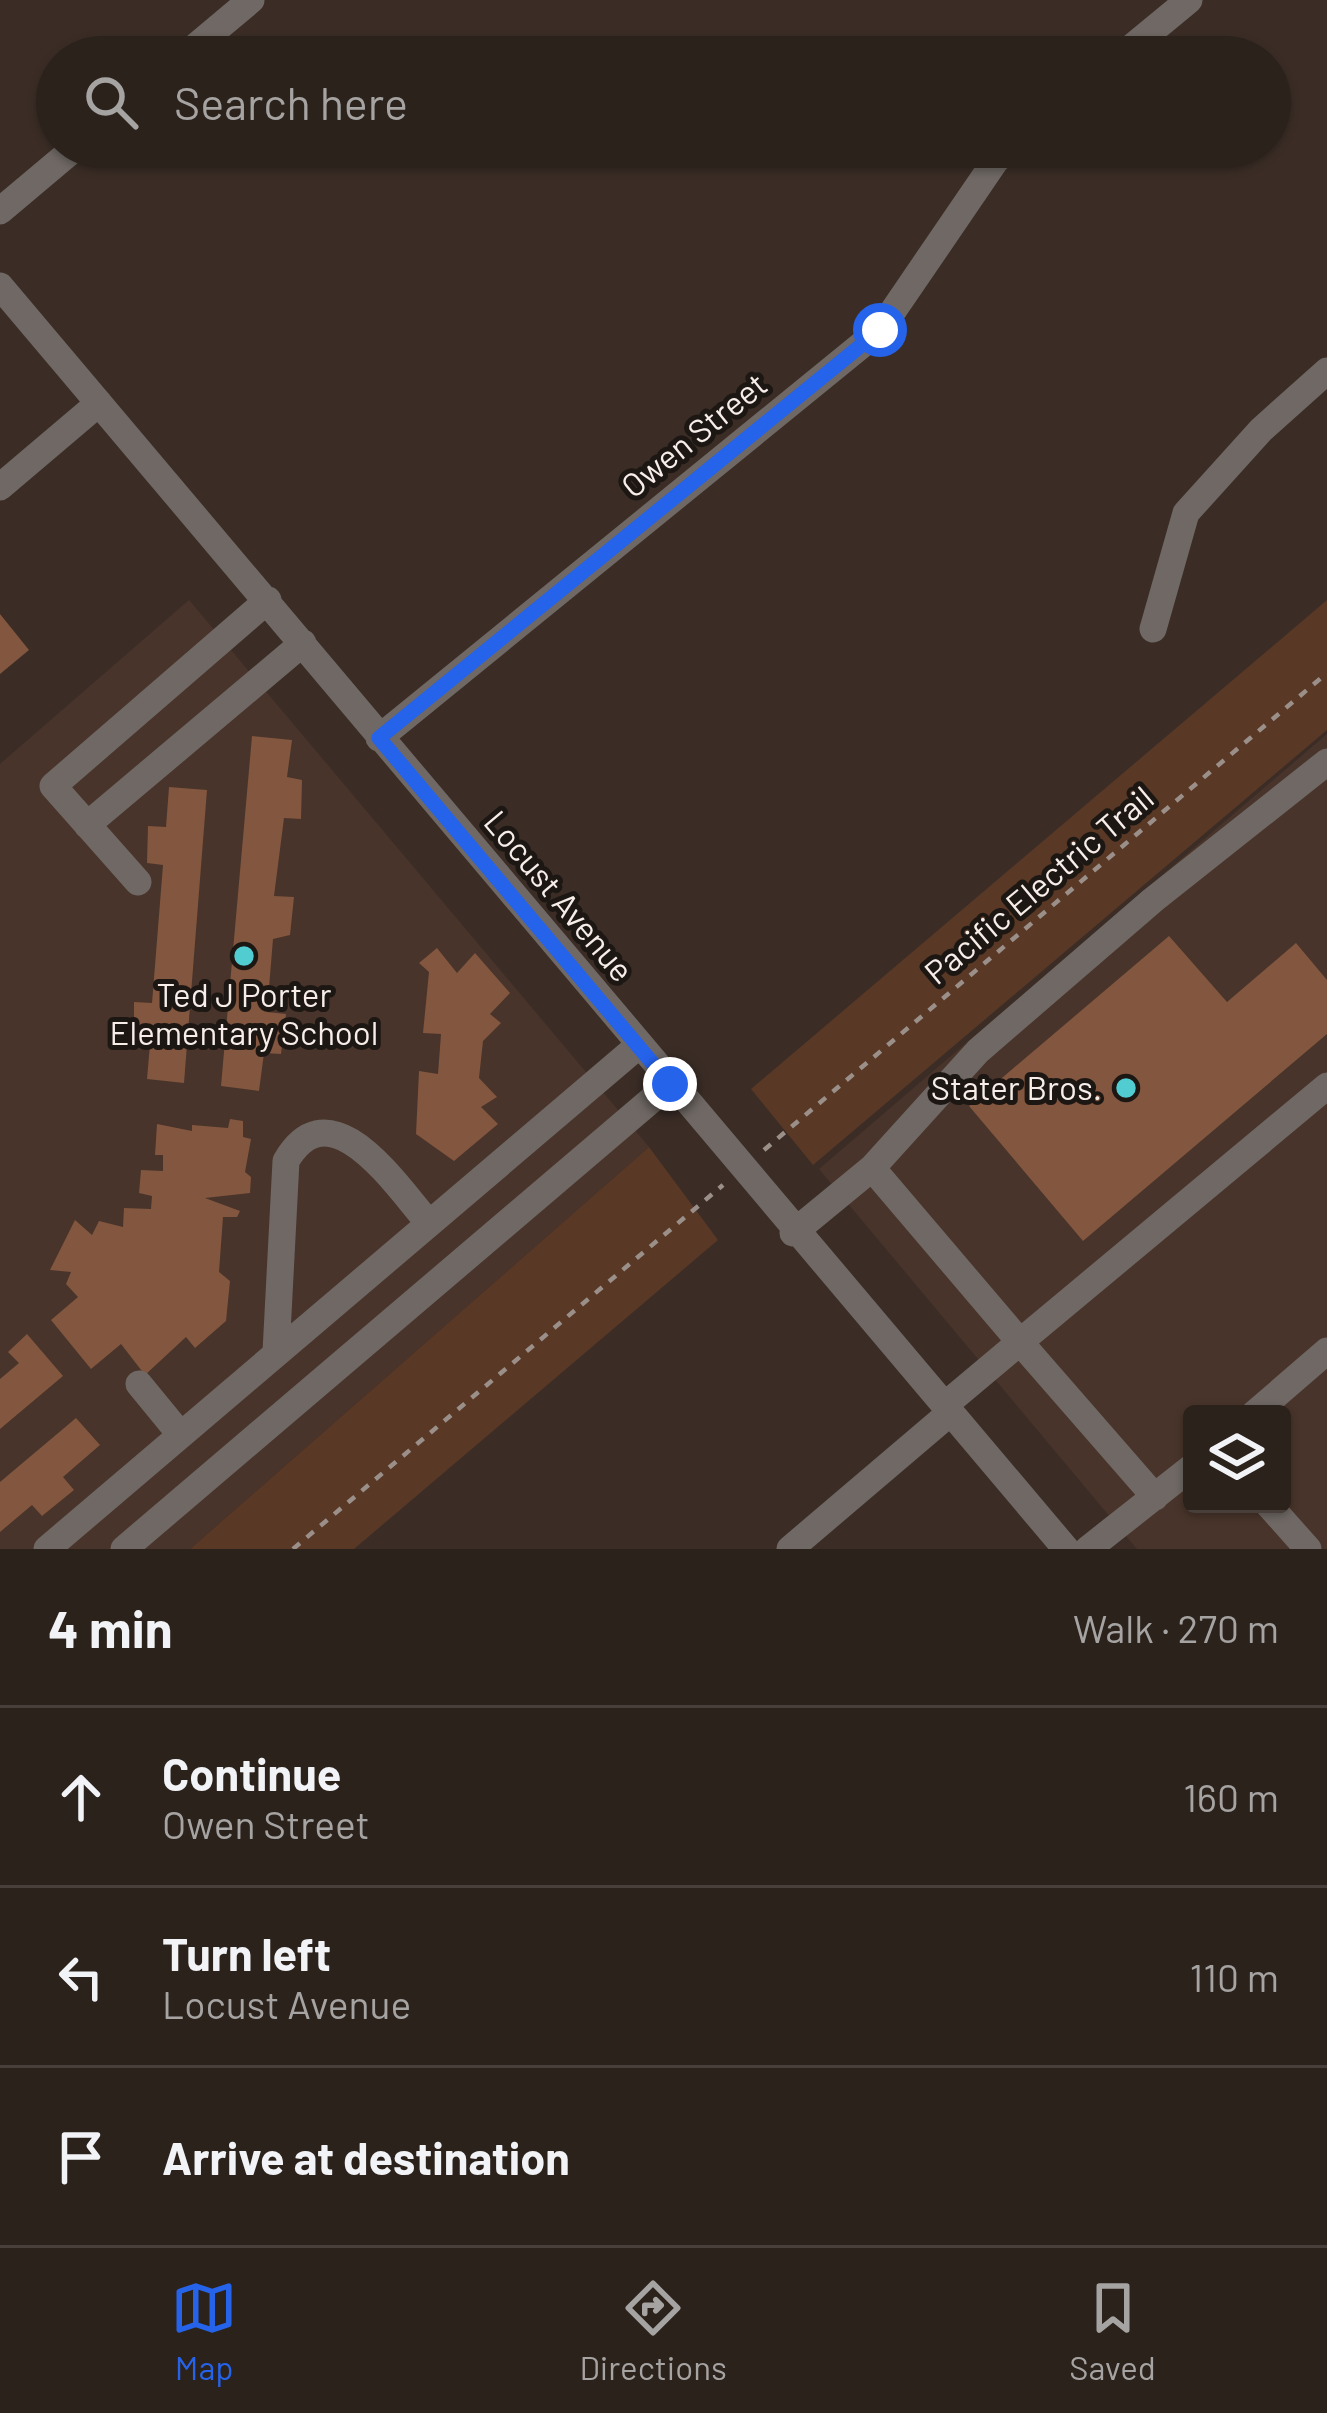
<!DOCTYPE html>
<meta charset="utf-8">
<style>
:root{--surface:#2c221c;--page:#342a25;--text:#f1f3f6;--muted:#a6a4a3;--line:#483f3b;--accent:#2563eb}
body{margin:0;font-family:Barlow,sans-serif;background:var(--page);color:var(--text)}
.controls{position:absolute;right:36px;bottom:36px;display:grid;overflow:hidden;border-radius:12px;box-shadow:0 3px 9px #0004}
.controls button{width:108px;height:108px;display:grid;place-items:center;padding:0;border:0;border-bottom:3px solid var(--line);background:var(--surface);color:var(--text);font:60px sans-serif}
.stop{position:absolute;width:36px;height:36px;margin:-27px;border:9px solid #2563eb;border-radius:50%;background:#fff}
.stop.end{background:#2563eb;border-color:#fff;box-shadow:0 3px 12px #0008}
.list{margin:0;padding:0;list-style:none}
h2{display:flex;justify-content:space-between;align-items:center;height:156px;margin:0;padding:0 48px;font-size:51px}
h2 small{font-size:39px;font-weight:400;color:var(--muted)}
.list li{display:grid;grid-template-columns:78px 1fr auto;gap:36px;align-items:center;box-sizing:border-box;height:180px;padding:0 48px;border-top:3px solid var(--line)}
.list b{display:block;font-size:45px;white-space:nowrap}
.list p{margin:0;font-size:39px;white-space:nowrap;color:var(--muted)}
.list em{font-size:39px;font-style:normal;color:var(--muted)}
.icon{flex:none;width:66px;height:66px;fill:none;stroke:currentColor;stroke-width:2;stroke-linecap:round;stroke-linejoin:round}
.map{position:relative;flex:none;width:1327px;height:1549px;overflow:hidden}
.search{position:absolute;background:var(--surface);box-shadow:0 3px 9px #0004;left:36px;right:36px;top:36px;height:132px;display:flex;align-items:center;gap:30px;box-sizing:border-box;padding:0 42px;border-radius:66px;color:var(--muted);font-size:45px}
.sheet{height:696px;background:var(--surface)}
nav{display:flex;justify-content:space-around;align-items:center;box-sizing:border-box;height:168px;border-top:3px solid var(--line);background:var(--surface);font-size:33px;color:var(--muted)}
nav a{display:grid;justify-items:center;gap:6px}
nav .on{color:var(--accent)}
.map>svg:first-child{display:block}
.built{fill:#48342a;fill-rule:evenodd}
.green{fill:#593826}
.building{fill:#82563f}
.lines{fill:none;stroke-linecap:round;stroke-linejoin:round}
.path{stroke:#9b8f89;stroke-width:4.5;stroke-dasharray:9 9;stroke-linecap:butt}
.minor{stroke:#6f6864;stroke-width:27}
.route{stroke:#2563eb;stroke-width:15}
.poi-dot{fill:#51ccd1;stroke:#1d1714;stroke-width:4.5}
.labels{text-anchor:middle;stroke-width:10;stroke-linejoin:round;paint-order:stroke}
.street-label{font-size:33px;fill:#f7eee9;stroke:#1d1714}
.poi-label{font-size:33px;fill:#f7eee9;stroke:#1d1714}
</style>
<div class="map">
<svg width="1327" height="1549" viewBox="0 0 1327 1549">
<rect width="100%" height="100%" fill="#3b2d26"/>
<path class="built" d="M189,600l460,547 -459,402h-190v-785z
M1327,734v815h-190l-318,-380zM1192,1414h90v90h-90z"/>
<path class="green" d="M1327,600v130l-514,435 -62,-76z
M649,1147l69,93 -364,309h-164z"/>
<path class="building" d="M0,614l29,36 -29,24z
M252,736l40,4 -5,37 15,3 -1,39 -17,-1 -10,78 20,1 -4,38 -17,4 -6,73 19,2 -5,40 -17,-1 -5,38 -38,-5z
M169,787l38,3 -23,293 -37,-4 3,-35 -16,-4v-38l18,1 11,-138 -16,-2 1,-37 18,1z
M1169,936l58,66 69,-59 31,37v54l-244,207 -114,-135z
M437,948l20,25 18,-20 35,40 -20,21 11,9 -18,18 -4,37 18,19 -16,10 17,17 -44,37 -38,-27 3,-63 19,3 3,-40 -18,-1 6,-61 -10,-9z
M230,1119l13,2v16l8,2 -6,33 6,5 -1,16 -45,5 35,13 -3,6h-14l-4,55 11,9 -4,40 -31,27 -9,-11 -41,38 -24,-31 -30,25 -40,-49 27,-23 -12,-13 5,-12 -21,-2 25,-50 17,15 7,-14 24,6 1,-19 27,1 1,-13 -13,-3 2,-23 22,1v-16h-8l2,-31 35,7v-6l36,3z
M27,1334l36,42 -63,53v-50l19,-16 -11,-11z
M76,1418l24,27 -37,32 11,13 -32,26 -10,-11 -32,27v-50z"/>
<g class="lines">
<path class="path" d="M764,1150l563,-477
M293,1549l430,-364"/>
<path class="minor" d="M183,57l68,-57
M1120,57l69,-57
M0,211l76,-64
M0,286l1066,1263
M0,487l99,-84
M1153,629l33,-116 75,-83 66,-59
M379,738l501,-408 116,-170 15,-13
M87,825l216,-182
M138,882l-85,-96 215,-186
M872,1168l106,-117 175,-151 174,-138
M793,1233l79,-65 148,174 307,-256
M276,1352l10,-191c45,-78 112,28 143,62
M139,1384l41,50
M945,1405l75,-63 135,155
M1254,1414l73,-63
M1268,1504l40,45
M47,1549l591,-503
M124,1549l546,-465
M790,1549l161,-137
M1088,1549l104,-82"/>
</g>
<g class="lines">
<path class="route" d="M670,1084l-291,-346 501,-408"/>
</g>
<g class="poi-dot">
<circle cx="244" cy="956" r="12"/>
<circle cx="1126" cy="1088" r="12"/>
</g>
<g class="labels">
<g class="street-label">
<text transform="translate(694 435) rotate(-39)" y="12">Owen Street</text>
<text transform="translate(1039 885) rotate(-40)" y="12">Pacific Electric Trail</text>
<text transform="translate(559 896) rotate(50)" y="12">Locust Avenue</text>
</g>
<g class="poi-label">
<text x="244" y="1007">Ted J Porter<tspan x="244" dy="38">Elementary School</tspan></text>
<text x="1102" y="1100" text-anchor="end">Stater Bros.</text>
</g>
</g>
</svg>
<div class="controls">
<button><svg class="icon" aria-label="layers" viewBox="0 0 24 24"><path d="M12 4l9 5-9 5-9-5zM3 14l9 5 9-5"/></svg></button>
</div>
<div class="stop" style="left:880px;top:330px"></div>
<div class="stop end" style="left:670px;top:1084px"></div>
<div class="search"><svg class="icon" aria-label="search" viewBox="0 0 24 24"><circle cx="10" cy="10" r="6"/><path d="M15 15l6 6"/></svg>Search here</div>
</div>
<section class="sheet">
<h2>4 min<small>Walk · 270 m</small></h2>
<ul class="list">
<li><svg class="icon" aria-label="ahead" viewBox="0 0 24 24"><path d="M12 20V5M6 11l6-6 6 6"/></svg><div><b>Continue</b><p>Owen Street</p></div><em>160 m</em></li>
<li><svg class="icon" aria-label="left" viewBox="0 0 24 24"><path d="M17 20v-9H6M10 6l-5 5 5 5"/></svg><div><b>Turn left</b><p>Locust Avenue</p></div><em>110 m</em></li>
<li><svg class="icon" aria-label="arrive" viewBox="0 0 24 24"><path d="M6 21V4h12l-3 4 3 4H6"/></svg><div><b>Arrive at destination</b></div></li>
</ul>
</section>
<nav>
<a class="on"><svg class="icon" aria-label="map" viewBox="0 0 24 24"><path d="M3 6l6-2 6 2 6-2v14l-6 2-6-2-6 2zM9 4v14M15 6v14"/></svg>Map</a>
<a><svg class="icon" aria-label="directions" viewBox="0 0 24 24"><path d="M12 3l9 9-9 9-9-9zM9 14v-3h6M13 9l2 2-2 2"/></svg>Directions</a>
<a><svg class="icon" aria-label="saved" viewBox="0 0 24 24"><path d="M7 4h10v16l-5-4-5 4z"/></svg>Saved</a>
</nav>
